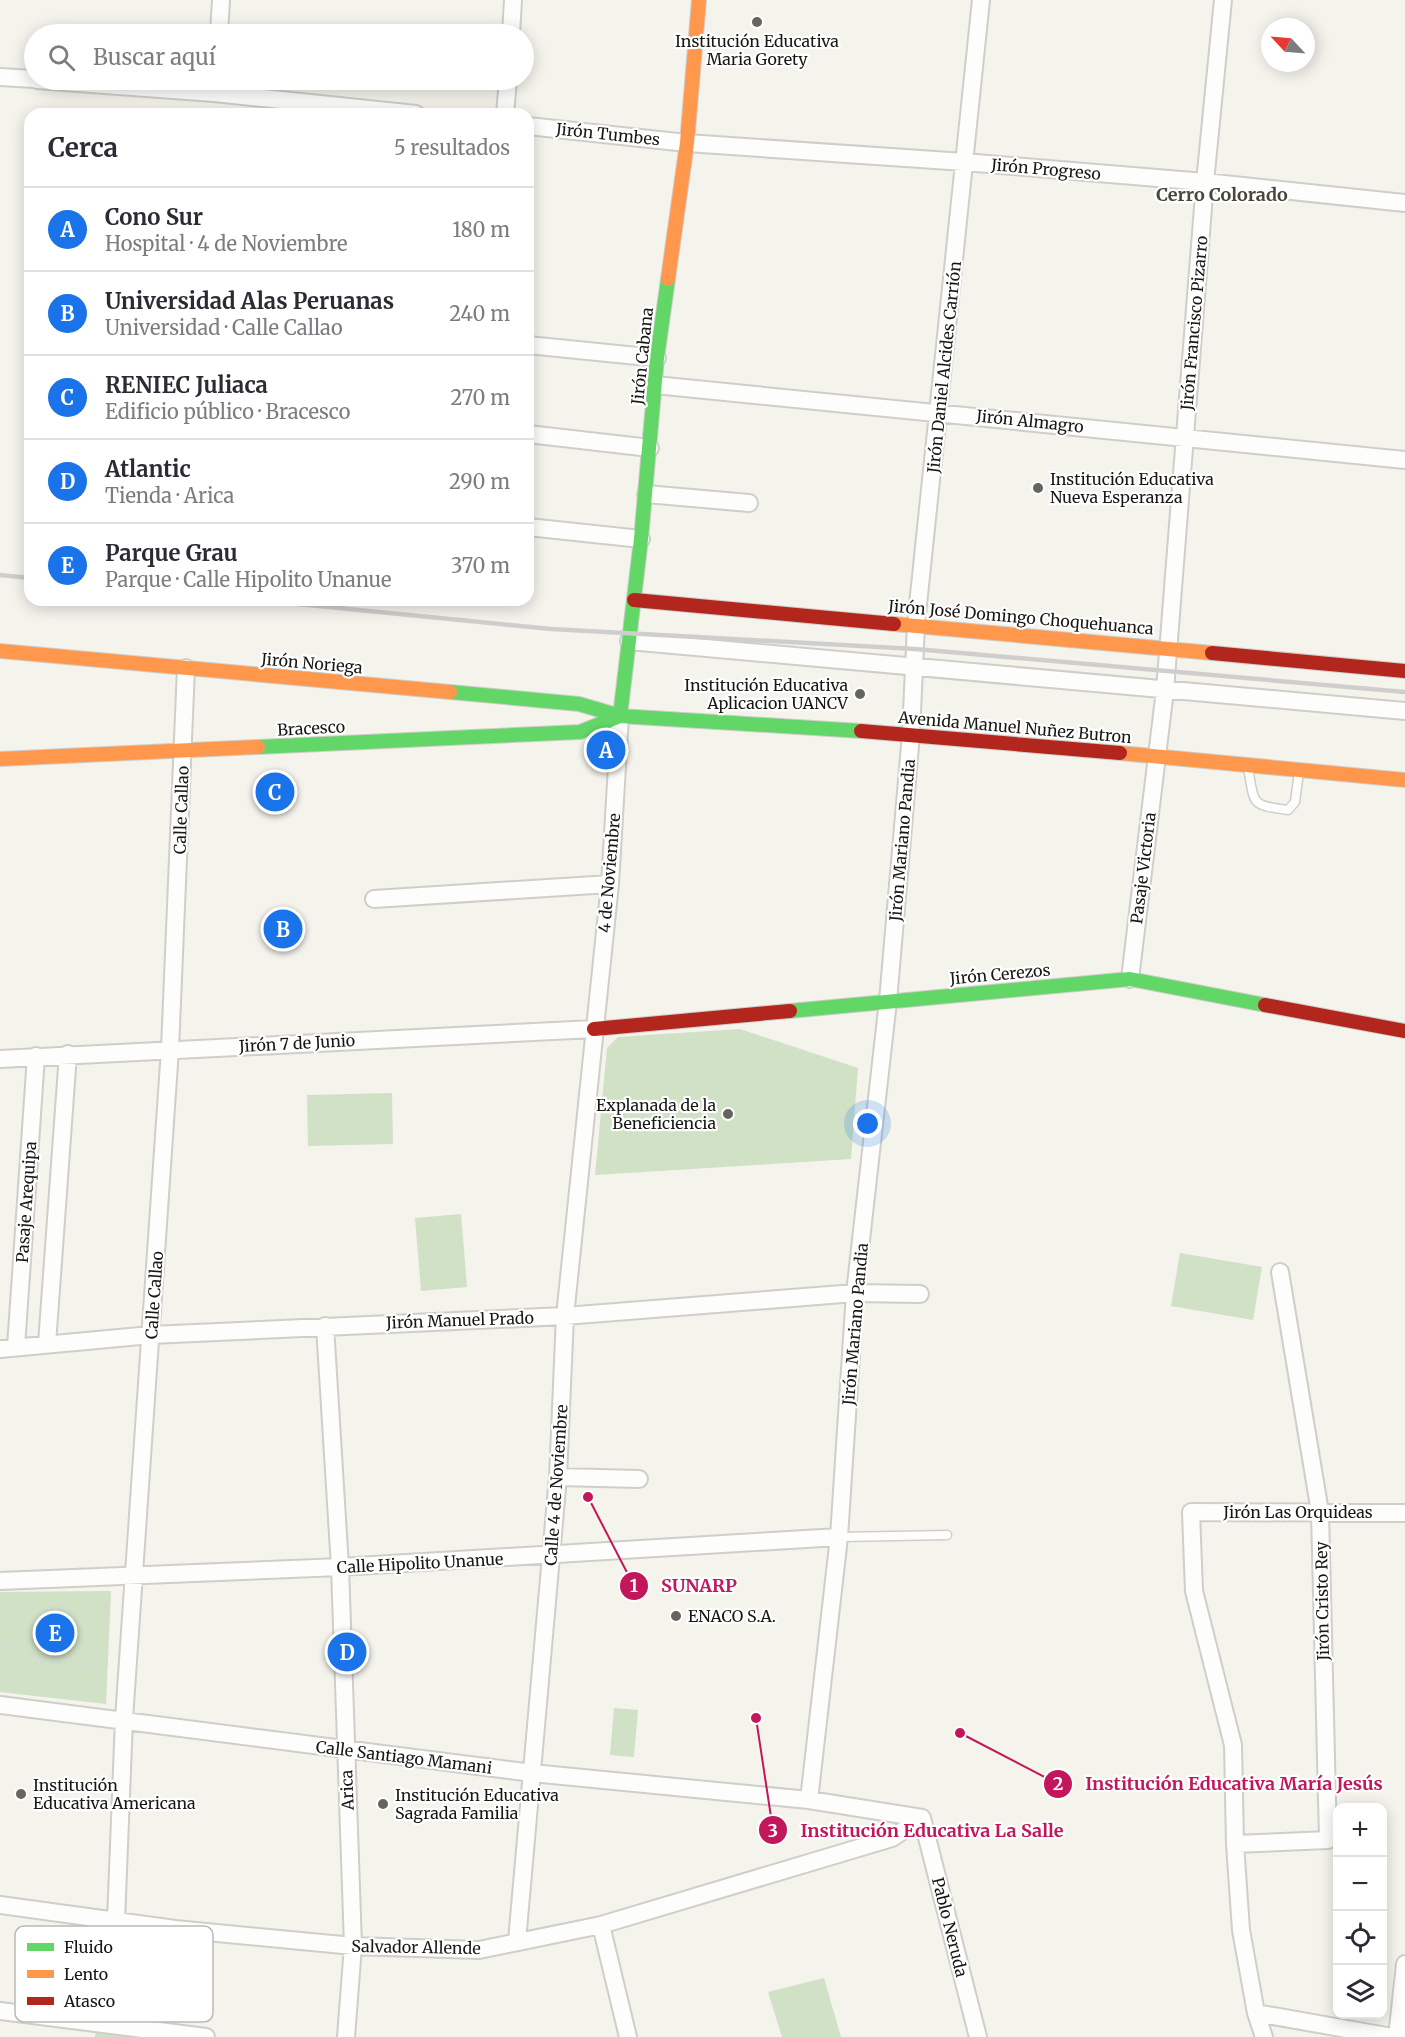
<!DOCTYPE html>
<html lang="es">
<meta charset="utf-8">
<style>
:root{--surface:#fff;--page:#f7f7f7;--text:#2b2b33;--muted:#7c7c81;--line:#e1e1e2;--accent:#1a73e8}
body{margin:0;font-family:Merriweather,serif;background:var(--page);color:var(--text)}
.controls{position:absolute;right:18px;bottom:18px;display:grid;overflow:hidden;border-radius:12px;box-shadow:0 3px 15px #0003}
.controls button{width:54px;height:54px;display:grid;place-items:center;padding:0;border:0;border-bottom:2px solid var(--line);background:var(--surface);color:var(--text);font:30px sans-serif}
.compass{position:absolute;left:1261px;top:18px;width:54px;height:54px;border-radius:50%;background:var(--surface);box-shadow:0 3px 15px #0003;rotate:296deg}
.you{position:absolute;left:868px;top:1124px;width:21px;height:21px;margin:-15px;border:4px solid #fff;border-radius:50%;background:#1a73e8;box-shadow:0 0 0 9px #1a73e833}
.badge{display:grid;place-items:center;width:39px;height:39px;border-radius:50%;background:var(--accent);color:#fff;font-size:20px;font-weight:700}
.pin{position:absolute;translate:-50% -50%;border:3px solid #fff;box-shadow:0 2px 6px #0006}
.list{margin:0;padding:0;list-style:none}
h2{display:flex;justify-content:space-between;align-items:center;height:78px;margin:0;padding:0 24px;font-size:26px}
h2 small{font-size:20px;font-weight:400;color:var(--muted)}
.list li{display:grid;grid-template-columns:39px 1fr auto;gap:18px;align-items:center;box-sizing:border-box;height:84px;padding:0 24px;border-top:2px solid var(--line)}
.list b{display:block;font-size:22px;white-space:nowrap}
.list p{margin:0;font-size:20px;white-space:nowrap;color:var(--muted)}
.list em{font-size:20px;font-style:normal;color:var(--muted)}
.icon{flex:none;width:33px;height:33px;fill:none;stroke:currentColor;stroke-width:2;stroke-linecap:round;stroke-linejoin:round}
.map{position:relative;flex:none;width:1405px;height:2037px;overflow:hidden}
.search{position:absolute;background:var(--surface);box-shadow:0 3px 15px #0003;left:24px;top:24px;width:510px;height:66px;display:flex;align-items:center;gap:15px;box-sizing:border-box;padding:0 21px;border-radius:33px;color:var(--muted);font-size:22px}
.panel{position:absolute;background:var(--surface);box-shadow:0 3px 15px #0003;left:24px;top:108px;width:510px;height:498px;border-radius:18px}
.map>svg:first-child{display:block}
.green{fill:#d0e1c6}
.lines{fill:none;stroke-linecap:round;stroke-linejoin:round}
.lane-casing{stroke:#cfcec9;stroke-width:11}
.street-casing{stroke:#cfcec9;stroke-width:20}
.fast-casing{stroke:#cfcec9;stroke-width:16}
.slow-casing{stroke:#cfcec9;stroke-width:16}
.jam-casing{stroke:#cfcec9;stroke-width:16}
.path{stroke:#d8d7d5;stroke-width:3;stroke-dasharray:1.5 4.5;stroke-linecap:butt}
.lane{stroke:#fdfdfc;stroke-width:8}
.street{stroke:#fdfdfc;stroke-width:16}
.fast{stroke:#63d668;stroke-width:14}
.slow{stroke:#ff974d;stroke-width:14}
.jam{stroke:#b3261e;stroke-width:14}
.rail{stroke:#cfcecd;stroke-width:4.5}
.poi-dot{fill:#65645f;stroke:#fff;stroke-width:2}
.labels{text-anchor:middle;stroke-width:4.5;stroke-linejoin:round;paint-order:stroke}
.poi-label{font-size:16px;fill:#181713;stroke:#fff;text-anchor:start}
.street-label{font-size:16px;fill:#181713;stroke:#fff}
.neighbourhood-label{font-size:18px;font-weight:bold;fill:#48453c;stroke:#fff}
.key{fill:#fff;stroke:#bab9b8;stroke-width:1.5}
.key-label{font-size:16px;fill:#181713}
.leader{fill:none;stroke:#c2185b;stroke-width:2}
.callout-dot{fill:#c2185b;stroke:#fff;stroke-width:2}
.mark-label{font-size:18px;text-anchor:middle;font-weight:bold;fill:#fff}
.callout-label{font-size:18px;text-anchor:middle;font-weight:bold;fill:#c2185b;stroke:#fff;stroke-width:4.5;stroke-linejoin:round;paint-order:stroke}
</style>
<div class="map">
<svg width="1405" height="2037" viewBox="0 0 1405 2037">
<rect width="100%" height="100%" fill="#f4f3ec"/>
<path class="green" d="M740,1029l118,39 -7,91 -256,16 12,-127 11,-11z
M392,1093l1,51 -85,2 -1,-51z
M461,1214l6,73 -46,4 -6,-73z
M1180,1253l82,14 -9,53 -82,-14z
M111,1591l-5,113 -106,-12v-100z
M614,1708l24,2 -4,47 -24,-2z
M109,1929l61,10 -16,98h-59z
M824,1978l17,59h-59l-14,-45z"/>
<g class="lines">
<g class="lane-casing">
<path id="lane" d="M1248,768c7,37 2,37 40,42l7,-8 4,-30
M839,1537l108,-2"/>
</g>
<g class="street-casing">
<path id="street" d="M219,34l2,-34
M511,34l2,-34
M0,77l34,2
M37,80l177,13 202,21
M505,114l3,-34
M528,126l159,17 277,19 241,20 200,21
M528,345l129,13
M655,385l750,75
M528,434l122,14
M646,494l103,9
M528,527l113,12
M629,641l776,70
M374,899l236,-15
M1130,979l35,-289 40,-508 18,-182
M0,1059l594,-30
M325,1326l15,241 13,379 -7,91
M47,1344l21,-290
M16,1347l20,-291
M0,1349l151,-14 414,-19 290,-23 65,1
M558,1477l81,2
M0,1581l340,-14 499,-30
M0,1705l532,68 277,27 113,18
M809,1800l30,-263 16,-244 33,-292 23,-267 5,-110 65,-624
M922,1818l56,219
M1235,1844l93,-4 -8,-328 -40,-240
M0,1905l175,24 178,17 126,4 122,-25 291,-87 30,-20
M116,1921l8,-202 46,-670 16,-381
M601,1925l27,112
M517,1941l41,-464 7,-161 45,-432 10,-168
M0,2011l206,26
M1256,2013l136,24
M1264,2037l-8,-24 -15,-83 -6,-86 -2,-99 -39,-154 -3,-79 214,1
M1397,2037l8,-73"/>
</g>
<g class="fast-casing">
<path id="fast" d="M450,692l129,12 41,12 241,15
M620,716l21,-177 16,-181 11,-79
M258,747l322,-15 40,-16
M790,1011l340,-32 135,26"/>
</g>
<g class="slow-casing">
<path id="slow" d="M668,279l19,-136 12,-143
M894,624l318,29
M0,651l450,41
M1120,753l285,27
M0,759l258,-12"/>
</g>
<g class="jam-casing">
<path id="jam" d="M634,600l260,24
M1212,653l193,18
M861,731l259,22
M1265,1005l140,26
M594,1029l196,-18"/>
</g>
<path class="path" d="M5,1644l1,-46
M0,1645l28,6 33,44
M33,1656l14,-15 20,-46
M40,1663l68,2
M0,1672l31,-4 8,-5 72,-62
M3,1688v-14
M94,2005l10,-70
M162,2016l10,-70"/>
<use href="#lane" class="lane"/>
<use href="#street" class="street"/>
<use href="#fast" class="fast"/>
<use href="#slow" class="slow"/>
<use href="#jam" class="jam"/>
<path class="rail" d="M0,575l30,3
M258,600l293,29 364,20 490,43"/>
</g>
<g class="poi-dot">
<circle cx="757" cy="22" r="6"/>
<circle cx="1038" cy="488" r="6"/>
<circle cx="860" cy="694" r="6"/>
<circle cx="728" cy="1114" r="6"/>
<circle cx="676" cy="1616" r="6"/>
<circle cx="21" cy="1794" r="6"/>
<circle cx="383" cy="1804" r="6"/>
</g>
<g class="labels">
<g class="poi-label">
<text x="757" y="47" text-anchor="middle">Institución Educativa<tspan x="757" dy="18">Maria Gorety</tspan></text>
<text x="1050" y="485">Institución Educativa<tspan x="1050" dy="18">Nueva Esperanza</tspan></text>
<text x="848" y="691" text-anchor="end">Institución Educativa<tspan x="848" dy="18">Aplicacion UANCV</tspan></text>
<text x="716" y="1111" text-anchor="end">Explanada de la<tspan x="716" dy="18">Beneficiencia</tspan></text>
<text x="688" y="1622">ENACO S.A.</text>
<text x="33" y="1791">Institución<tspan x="33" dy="18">Educativa Americana</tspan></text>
<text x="395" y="1801">Institución Educativa<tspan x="395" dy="18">Sagrada Familia</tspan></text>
</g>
<g class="street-label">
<text transform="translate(608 134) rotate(6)" y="6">Jirón Tumbes</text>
<text transform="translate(1046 169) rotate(5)" y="6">Jirón Progreso</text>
<text transform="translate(1194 323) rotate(-85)" y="6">Jirón Francisco Pizarro</text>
<text transform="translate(642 356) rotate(-84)" y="6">Jirón Cabana</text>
<text transform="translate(944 367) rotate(-84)" y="6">Jirón Daniel Alcides Carrión</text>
<text transform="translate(1030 421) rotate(6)" y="6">Jirón Almagro</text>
<text transform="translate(1021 617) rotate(5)" y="6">Jirón José Domingo Choquehuanca</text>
<text transform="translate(312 663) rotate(5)" y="6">Jirón Noriega</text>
<text transform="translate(1015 727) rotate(5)" y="6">Avenida Manuel Nuñez Butron</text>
<text transform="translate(311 728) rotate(-3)" y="6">Bracesco</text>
<text transform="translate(181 810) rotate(-88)" y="6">Calle Callao</text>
<text transform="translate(902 840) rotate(-85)" y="6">Jirón Mariano Pandia</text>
<text transform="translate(1143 868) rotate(-83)" y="6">Pasaje Victoria</text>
<text transform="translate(609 873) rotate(-85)" y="6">4 de Noviembre</text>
<text transform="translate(1000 974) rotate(-5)" y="6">Jirón Cerezos</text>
<text transform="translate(297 1043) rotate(-3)" y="6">Jirón 7 de Junio</text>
<text transform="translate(26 1202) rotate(-86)" y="6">Pasaje Arequipa</text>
<text transform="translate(154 1295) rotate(-86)" y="6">Calle Callao</text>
<text transform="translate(460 1320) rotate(-2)" y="6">Jirón Manuel Prado</text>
<text transform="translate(855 1324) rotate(-85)" y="6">Jirón Mariano Pandia</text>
<text transform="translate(556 1485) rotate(-86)" y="6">Calle 4 de Noviembre</text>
<text x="1298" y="1518">Jirón Las Orquideas</text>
<text transform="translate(420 1563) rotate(-3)" y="6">Calle Hipolito Unanue</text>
<text transform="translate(1322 1601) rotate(-91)" y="6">Jirón Cristo Rey</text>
<text transform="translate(404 1757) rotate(7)" y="6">Calle Santiago Mamani</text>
<text transform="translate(347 1790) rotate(-92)" y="6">Arica</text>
<text transform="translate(950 1927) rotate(76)" y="6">Pablo Neruda</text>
<text transform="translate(416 1947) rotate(1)" y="6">Salvador Allende</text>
</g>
<g class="neighbourhood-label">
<text x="1222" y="201">Cerro Colorado</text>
</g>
</g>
<rect x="15" y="1926" width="198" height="96" rx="9" class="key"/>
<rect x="27" y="1943" width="27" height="8" fill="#63d668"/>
<rect x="27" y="1970" width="27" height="8" fill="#ff974d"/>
<rect x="27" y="1997" width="27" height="8" fill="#b3261e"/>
<g class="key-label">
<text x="64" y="1953">Fluido</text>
<text x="64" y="1980">Lento</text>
<text x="64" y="2007">Atasco</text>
</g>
<path class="leader" d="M588 1497L634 1586M960 1733L1058 1784M756 1718L773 1830"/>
<g class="callout-dot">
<circle cx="588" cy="1497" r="6"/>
<circle cx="960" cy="1733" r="6"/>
<circle cx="756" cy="1718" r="6"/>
<circle cx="634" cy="1586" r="15"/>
<circle cx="1058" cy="1784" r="15"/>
<circle cx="773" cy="1830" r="15"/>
</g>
<g class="mark-label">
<text x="634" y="1592">1</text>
<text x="1058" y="1790">2</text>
<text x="773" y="1837">3</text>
</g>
<g class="callout-label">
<text x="699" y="1592">SUNARP</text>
<text x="1234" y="1790">Institución Educativa María Jesús</text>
<text x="932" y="1837">Institución Educativa La Salle</text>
</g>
</svg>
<div class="controls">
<button>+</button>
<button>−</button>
<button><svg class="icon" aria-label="locate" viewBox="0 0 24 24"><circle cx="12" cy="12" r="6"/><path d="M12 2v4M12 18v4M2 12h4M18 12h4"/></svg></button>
<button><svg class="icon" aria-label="layers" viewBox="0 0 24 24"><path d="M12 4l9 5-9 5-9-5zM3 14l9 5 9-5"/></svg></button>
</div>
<svg class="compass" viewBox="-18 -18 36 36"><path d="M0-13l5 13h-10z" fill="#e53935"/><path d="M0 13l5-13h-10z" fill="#7c7c81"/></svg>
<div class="you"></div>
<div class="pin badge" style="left:606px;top:750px">A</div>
<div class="pin badge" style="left:283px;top:929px">B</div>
<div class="pin badge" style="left:275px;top:792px">C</div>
<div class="pin badge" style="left:347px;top:1652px">D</div>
<div class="pin badge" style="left:55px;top:1633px">E</div>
<div class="search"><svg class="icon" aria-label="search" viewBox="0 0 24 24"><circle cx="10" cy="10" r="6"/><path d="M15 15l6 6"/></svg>Buscar aquí</div>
<section class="panel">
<h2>Cerca<small>5 resultados</small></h2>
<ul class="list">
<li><span class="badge">A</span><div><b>Cono Sur</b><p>Hospital · 4 de Noviembre</p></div><em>180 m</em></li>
<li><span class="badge">B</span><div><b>Universidad Alas Peruanas</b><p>Universidad · Calle Callao</p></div><em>240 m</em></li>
<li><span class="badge">C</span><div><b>RENIEC Juliaca</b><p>Edificio público · Bracesco</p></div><em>270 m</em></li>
<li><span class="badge">D</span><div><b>Atlantic</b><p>Tienda · Arica</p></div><em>290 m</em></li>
<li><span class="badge">E</span><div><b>Parque Grau</b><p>Parque · Calle Hipolito Unanue</p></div><em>370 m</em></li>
</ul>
</section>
</div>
